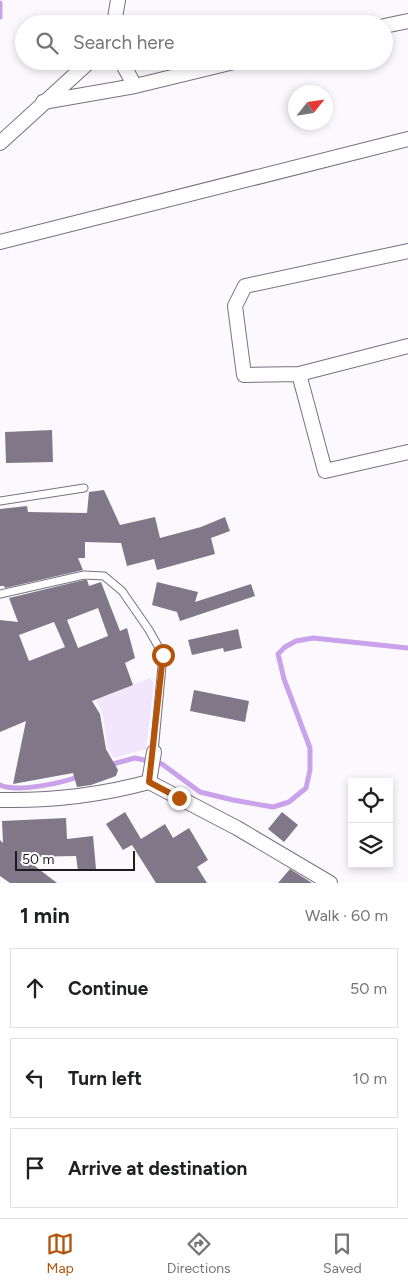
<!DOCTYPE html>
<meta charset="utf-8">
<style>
:root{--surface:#fff;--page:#f6f6f6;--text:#202124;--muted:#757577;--line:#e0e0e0;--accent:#b45309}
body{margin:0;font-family:Figtree,sans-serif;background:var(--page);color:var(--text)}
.controls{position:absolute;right:15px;bottom:15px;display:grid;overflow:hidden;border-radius:0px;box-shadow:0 2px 8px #0003}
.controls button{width:45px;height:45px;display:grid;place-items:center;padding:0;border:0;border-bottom:1px solid var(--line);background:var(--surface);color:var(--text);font:25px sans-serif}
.compass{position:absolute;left:288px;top:85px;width:45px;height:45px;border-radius:50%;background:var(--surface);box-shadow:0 2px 8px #0003;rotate:60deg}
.scale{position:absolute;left:15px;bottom:12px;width:120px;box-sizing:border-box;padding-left:5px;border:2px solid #1d1a20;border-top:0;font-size:14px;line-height:18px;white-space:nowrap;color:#1d1a20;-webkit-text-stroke:4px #fff;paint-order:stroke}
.stop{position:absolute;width:15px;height:15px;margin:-11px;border:4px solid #b45309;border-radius:50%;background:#fff}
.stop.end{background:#b45309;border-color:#fff;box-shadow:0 1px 5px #0008}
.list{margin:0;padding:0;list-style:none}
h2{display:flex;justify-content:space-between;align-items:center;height:65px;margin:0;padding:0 20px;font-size:21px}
h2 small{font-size:16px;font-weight:400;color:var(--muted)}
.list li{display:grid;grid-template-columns:32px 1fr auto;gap:15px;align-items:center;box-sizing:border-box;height:80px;margin:0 10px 10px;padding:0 10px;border:1px solid var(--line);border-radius:0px}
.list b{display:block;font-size:19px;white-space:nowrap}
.list em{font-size:16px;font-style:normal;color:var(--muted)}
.icon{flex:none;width:28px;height:28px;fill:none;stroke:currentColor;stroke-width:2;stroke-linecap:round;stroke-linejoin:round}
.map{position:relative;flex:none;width:408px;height:883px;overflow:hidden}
.search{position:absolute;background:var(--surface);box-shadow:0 2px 8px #0003;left:15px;right:15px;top:15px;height:55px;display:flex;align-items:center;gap:12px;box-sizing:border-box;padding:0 18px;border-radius:28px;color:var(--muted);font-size:19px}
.sheet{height:335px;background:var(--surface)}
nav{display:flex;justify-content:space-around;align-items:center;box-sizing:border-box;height:70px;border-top:1px solid var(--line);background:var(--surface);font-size:14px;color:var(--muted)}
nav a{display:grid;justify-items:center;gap:2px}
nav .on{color:var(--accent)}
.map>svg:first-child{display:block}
.green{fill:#f2e6fc}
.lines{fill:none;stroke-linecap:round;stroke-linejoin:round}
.stream{stroke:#caa2ea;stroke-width:5}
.building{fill:#807788;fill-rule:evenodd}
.service-casing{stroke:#797080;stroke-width:9}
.minor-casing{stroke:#797080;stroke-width:16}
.service{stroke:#fff;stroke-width:7}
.minor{stroke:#fff;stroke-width:14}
.route{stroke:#b45309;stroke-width:6}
</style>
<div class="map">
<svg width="408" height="883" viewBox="0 0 408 883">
<rect width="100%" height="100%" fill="#fbf9fd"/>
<path class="green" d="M150,678l4,5 -8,66 -32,9 -7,-11 -4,-32 -7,-15z"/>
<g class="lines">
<path class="stream" d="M0,3v14
M109,765l26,-7 27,6 38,28 33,8 40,7 16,-5 17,-14 4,-18v-22l-26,-69 -6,-25 7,-7 11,-6 17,-3 95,10
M0,785c16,8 63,-2 80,-9"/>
</g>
<path class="building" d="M52,430l1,32 -47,1 -1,-31z
M104,490l16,35 35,-8 5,21 41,-11 24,-10 5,14 -19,7 4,16 -58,16 -3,-11 -27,7 -6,-23 -36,-1v16h-7l5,12 -78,18 -1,-2h-4v-77l27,-3 1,6 59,1 2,-21z
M84,580h3l2,6 12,-4 19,49 7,-3 8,30 -10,5 8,22 -41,16 8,13 6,35 12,21 -2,6 -25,9 -14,2 -4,-14 -60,11 13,-63 -26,11v-112l18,2 -9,-24zM98,608l10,28 -30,12 -11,-28zM54,622l11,25 -36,14 -10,-26z
M157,582l41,10 -3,10 56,-18 4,12 -75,25 -3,-9 -25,-7z
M238,629l4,19 -18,4 -1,-4 -31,7 -4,-15z
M194,690l55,11 -4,21 -55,-11z
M125,812l16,27 24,-15 8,14 16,-10 19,32 -11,7 10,16h-51l-24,-38 7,-4 -16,9 -17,-26z
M282,812l16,13 -14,17 -16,-13z
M66,818l1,21 26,-3 3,33 -18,2 -2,-15 -53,1 34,26h-47l-10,-7v-36l3,3 -1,-22z
M290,869l19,12 3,2h-34z"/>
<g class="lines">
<g class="service-casing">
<path id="service" d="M0,501l84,-13
M0,594l84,-19 20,1 18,15 27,39 14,25 -9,97"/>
</g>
<g class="minor-casing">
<path id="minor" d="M114,24l4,-24
M384,26l24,-5
M121,61l14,25
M43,102l92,-16 103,-25
M0,143l90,-82
M0,242l408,-103
M408,251l-163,35 -10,20 9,69 55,-1 109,-28
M299,374l26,97 83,-19
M149,782l5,-30
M0,800c50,1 101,-5 149,-18l88,46 93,55"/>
</g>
<use href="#service" class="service"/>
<use href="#minor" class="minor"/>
</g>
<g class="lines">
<path class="route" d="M163,655l-14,127 30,16"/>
</g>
</svg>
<div class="controls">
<button><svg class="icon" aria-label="locate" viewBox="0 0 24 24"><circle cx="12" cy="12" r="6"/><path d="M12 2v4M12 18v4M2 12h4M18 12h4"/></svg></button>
<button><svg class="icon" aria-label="layers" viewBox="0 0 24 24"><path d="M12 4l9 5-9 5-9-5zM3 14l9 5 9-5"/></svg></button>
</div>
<svg class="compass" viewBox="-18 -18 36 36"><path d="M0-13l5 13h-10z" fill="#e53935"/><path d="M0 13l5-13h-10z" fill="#757577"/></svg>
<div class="scale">50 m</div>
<div class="stop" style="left:163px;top:655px"></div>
<div class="stop end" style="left:179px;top:798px"></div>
<div class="search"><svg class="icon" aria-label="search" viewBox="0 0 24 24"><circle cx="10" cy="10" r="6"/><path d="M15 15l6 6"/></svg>Search here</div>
</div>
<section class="sheet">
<h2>1 min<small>Walk · 60 m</small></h2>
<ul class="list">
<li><svg class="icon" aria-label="ahead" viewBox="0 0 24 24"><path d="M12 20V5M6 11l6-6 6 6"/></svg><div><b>Continue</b></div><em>50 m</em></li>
<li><svg class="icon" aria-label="left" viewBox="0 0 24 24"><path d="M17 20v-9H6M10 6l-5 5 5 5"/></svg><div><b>Turn left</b></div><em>10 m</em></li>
<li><svg class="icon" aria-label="arrive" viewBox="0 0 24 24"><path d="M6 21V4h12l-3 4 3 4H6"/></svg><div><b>Arrive at destination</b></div></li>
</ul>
</section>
<nav>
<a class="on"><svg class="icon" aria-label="map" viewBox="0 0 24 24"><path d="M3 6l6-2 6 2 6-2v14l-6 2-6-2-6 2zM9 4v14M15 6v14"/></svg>Map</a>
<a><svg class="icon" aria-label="directions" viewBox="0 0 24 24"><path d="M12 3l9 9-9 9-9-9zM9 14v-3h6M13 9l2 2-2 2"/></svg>Directions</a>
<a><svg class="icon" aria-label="saved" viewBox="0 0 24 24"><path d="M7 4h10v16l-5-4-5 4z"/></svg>Saved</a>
</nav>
